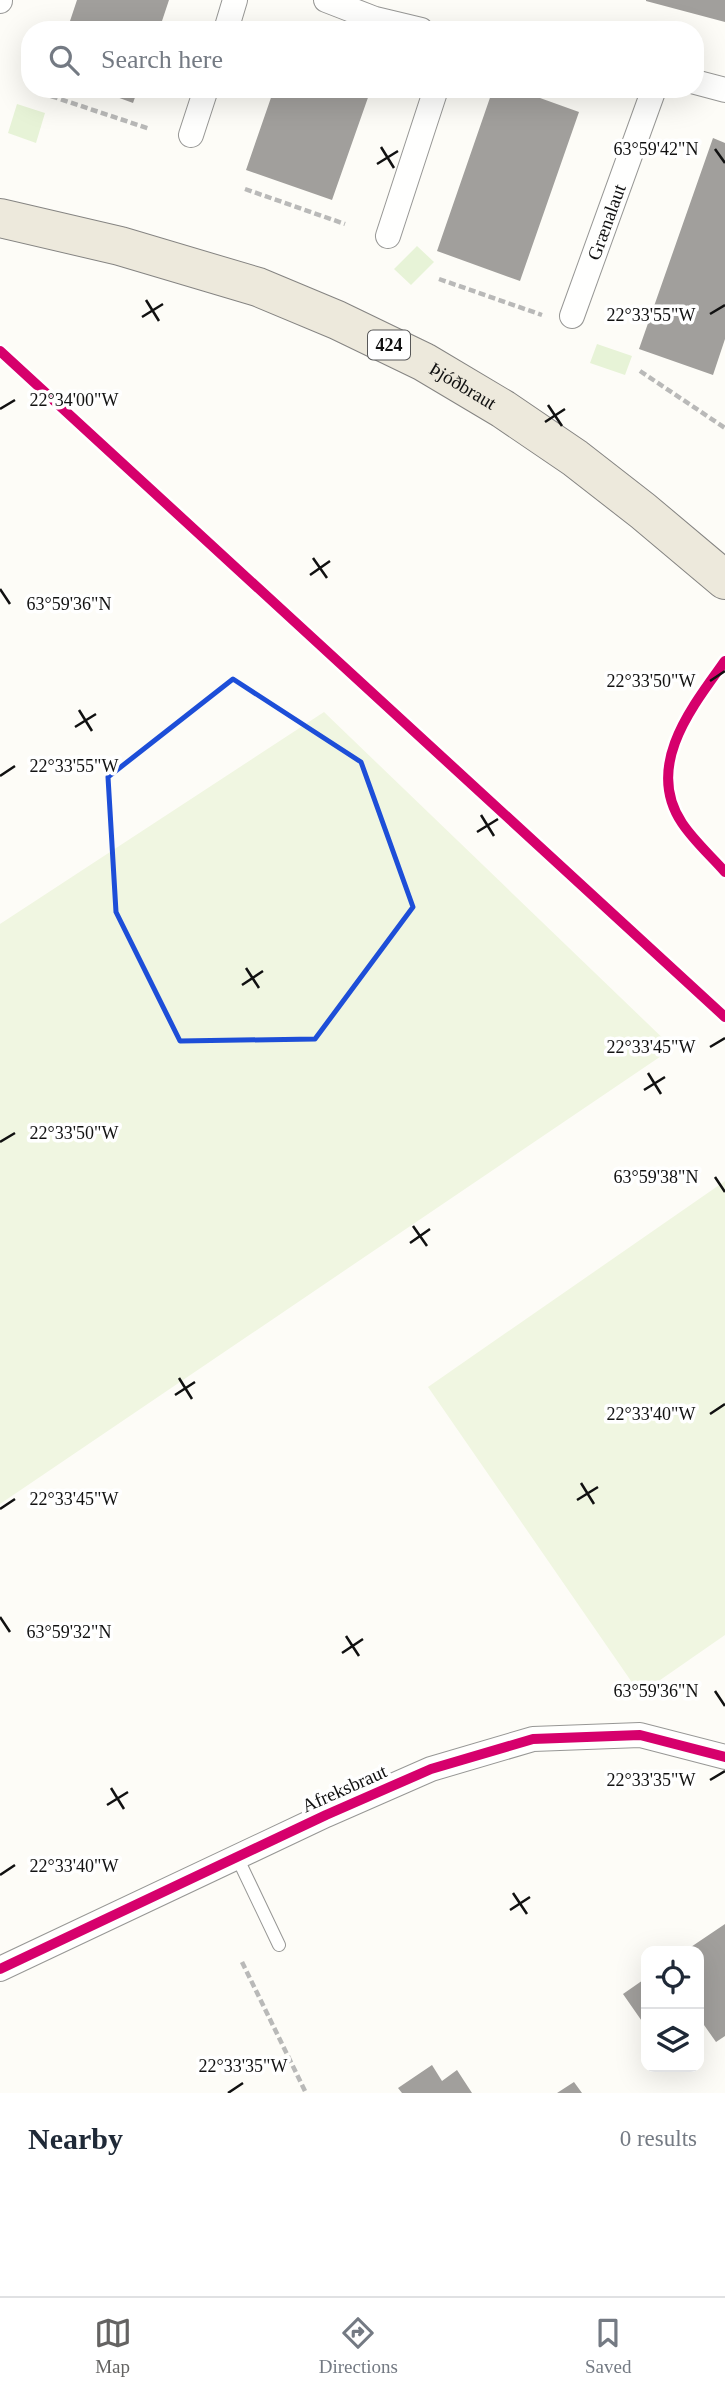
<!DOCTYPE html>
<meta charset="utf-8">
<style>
:root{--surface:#fff;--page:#f2f2f3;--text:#1f2937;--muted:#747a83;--line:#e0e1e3;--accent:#646362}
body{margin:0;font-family:"Times New Roman",serif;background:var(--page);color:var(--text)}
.controls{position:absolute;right:21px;bottom:21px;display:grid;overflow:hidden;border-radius:14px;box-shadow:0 7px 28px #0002}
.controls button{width:63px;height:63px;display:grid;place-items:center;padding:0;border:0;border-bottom:2px solid var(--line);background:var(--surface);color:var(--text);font:35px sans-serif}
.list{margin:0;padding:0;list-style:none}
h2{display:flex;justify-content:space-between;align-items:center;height:91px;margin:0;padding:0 28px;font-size:30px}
h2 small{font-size:23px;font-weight:400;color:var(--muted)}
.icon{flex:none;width:38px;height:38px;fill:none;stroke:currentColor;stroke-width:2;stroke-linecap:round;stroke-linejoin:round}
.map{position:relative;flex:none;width:725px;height:2093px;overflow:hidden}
.search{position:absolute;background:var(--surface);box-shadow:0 7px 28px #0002;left:21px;right:21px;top:21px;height:77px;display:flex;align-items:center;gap:18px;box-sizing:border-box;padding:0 24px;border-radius:28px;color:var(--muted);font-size:26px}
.sheet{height:203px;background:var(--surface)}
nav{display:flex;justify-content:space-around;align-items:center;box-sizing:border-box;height:98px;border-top:2px solid var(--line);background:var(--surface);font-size:19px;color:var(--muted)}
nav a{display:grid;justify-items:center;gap:4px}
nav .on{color:var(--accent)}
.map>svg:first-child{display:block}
.green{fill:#e7f3d7}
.pitch{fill:#f0f6e1}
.building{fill:#a19f9c}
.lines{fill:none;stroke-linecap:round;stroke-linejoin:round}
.service-casing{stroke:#979795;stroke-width:14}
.minor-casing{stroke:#979795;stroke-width:26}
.primary-casing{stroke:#858482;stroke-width:40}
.path{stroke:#b9b9b8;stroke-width:4.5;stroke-dasharray:7 3.5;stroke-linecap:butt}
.service{stroke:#fffffe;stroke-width:12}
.minor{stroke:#fffffe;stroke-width:24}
.primary{stroke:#ede9dc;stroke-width:38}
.cycleway-casing{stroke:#fff;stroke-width:15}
.cycleway{stroke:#d6006c;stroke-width:10}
.marked{fill:none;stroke:#1d4ed8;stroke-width:5;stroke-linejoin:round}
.ticks{fill:none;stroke:#111;stroke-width:2.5}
.labels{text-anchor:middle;stroke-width:7;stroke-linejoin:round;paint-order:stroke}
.shield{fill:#fff;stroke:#585858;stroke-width:2}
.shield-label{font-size:18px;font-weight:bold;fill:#111}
.street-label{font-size:19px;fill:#111;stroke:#fff}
.ticks-label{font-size:18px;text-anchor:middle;fill:#111;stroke:#fff;stroke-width:7;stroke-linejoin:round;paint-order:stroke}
</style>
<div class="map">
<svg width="725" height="2093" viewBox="0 0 725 2093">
<rect width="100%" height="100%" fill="#fdfcf7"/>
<path class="green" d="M17,104l28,9 -9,30 -28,-10z
M417,246l17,16 -23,23 -17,-16z
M597,344l35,12 -7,19 -35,-12z"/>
<path class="pitch" d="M324,712l349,336 -673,456v-580z
M725,1181v454l-85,59 -212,-307z"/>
<path class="building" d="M77,0h92l-10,30h-92z
M646,0h79v22l-79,-21z
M95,89h43l-5,14z
M274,89h97l-39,111 -86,-30z
M493,89h22l64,23 -59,169 -83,-30z
M713,138l12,5v196l-12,36 -74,-26z
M725,1924v112l-9,6 -12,-17 -5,3v-77h-14z
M646,1978v49l-23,-33z
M432,2065l10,16 15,-11 15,23h-70l-4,-5z
M574,2082l8,11h-25z"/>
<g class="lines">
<g class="service-casing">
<path id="service" d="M237,1857l42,88"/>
</g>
<g class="minor-casing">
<g id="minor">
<path d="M326,0l49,19 46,11"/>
<path d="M0,1v-1"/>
<path d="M226,30l9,-30"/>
<path d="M695,82l30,8"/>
<path d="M191,135l15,-46"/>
<path d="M388,236l48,-147"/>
<path id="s1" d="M572,316l82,-227"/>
<path d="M0,1969l326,-154 105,-46 102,-30 107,-4 85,22"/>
</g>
</g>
<g class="primary-casing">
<g id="primary">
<path id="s2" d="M0,218l120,28 138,41 79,33 87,42 79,47 72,49 68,53 82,69"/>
</g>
</g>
<path class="path" d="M51,96l99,33
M245,189l100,35
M439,279l103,36
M640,371l85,57
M242,1962l64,131"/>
<use href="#service" class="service"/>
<use href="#minor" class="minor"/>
<use href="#primary" class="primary"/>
<g class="cycleway-casing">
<path id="cycleway" d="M0,351l725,666
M725,661c-33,46 -81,105 -43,162 12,18 29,33 43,49
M0,1969l326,-154 105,-46 102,-30 107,-4 85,22"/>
</g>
<use href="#cycleway" class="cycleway"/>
</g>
<path class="marked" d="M233,679l128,83 52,145 -98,132 -135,2 -64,-129 -8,-135z"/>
<path class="ticks" d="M381,147l13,21M715,149l10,14M377,164l21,-13M146,300l13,21M710,314l15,-9M142,317l21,-13M548,405l14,21M0,409l15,-9M545,422l20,-13M313,558l14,20M310,575l20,-14M0,589l10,15M710,681l15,-10M79,710l13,21M75,727l21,-13M0,776l15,-10M481,815l13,21M477,832l21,-13M246,968l13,20M242,985l21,-14M710,1047l15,-9M648,1073l13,21M644,1090l21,-13M0,1142l15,-9M715,1177l10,15M413,1226l14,20M410,1243l20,-14M179,1378l13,21M175,1395l20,-13M710,1414l15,-10M581,1483l13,21M577,1500l21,-13M0,1509l15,-10M0,1617l10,15M346,1636l13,20M342,1653l21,-14M715,1691l10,15M710,1780l15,-9M111,1788l13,21M107,1805l21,-13M0,1875l15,-10M513,1893l14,21M510,1910l20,-13M228,2093l15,-10"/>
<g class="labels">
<rect class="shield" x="368" y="330.5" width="42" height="29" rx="5"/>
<g class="shield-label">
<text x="389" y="351">424</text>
</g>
<g class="street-label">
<text dy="7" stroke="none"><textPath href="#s1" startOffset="100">Grænalaut</textPath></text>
<text dy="7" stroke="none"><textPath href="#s2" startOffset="495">Þjóðbraut</textPath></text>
<text transform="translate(344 1788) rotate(-24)" y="7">Afreksbraut</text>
</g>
</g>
<g class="ticks-label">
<text x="656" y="155">63°59'42"N</text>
<text x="651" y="321">22°33'55"W</text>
<text x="74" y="406">22°34'00"W</text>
<text x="69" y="610">63°59'36"N</text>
<text x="651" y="687">22°33'50"W</text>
<text x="74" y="772">22°33'55"W</text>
<text x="651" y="1053">22°33'45"W</text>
<text x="74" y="1139">22°33'50"W</text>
<text x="656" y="1183">63°59'38"N</text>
<text x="651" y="1420">22°33'40"W</text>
<text x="74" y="1505">22°33'45"W</text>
<text x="69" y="1638">63°59'32"N</text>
<text x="656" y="1697">63°59'36"N</text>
<text x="651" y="1786">22°33'35"W</text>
<text x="74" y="1872">22°33'40"W</text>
<text x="243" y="2072">22°33'35"W</text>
</g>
</svg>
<div class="controls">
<button><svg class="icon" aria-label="locate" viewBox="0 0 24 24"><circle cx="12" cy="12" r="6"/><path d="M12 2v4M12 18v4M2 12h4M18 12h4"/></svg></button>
<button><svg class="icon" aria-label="layers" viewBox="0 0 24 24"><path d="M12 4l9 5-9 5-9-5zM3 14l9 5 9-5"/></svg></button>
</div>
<div class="search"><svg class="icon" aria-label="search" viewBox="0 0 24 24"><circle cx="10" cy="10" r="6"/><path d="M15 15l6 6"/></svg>Search here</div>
</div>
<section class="sheet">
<h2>Nearby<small>0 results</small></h2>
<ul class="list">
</ul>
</section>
<nav>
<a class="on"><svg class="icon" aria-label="map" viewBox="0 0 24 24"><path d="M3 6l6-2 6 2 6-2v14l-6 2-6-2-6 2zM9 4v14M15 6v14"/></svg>Map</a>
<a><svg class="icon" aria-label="directions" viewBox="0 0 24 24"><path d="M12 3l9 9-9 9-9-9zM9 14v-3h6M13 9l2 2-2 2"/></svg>Directions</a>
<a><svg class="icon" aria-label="saved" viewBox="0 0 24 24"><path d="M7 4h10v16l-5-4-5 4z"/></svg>Saved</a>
</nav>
